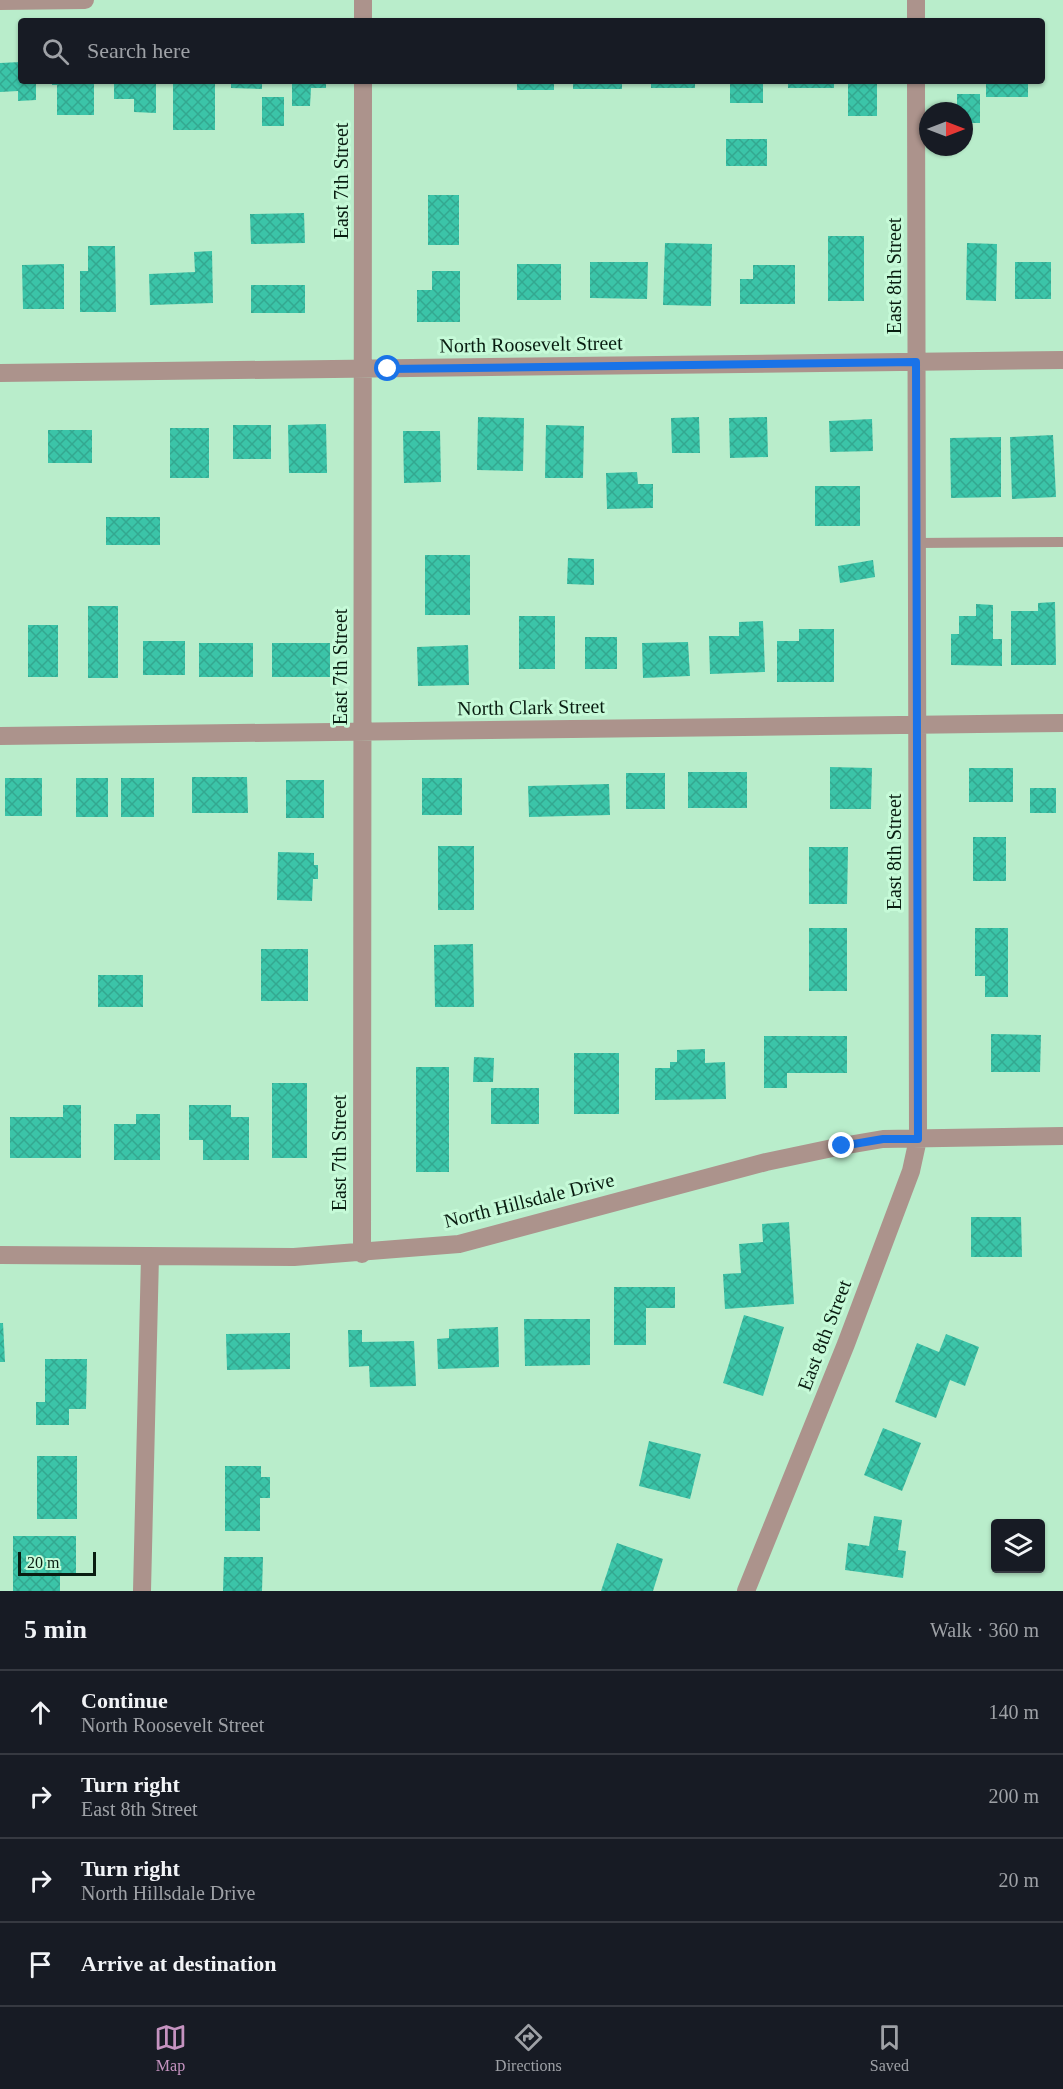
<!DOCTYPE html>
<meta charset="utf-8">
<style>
:root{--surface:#171b24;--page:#242831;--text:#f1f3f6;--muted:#9ea1a6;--line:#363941;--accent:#c593c0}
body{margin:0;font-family:"Times New Roman",serif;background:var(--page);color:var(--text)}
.controls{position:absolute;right:18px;bottom:18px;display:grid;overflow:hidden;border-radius:6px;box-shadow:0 2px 4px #0004}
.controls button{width:54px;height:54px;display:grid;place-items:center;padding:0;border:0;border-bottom:2px solid var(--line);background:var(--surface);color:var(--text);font:30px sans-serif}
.compass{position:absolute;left:919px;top:102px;width:54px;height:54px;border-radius:50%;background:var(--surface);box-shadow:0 2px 4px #0004;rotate:90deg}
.scale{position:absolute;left:18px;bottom:15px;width:78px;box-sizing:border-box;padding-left:6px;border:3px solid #091d11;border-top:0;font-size:16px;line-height:21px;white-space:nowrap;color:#091d11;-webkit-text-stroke:4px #c6fad8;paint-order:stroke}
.stop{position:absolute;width:18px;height:18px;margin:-14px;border:4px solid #1a73e8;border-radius:50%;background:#fff}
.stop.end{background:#1a73e8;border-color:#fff;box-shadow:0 2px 6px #0008}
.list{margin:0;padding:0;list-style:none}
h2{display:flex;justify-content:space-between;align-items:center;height:78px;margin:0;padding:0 24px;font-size:26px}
h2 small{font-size:20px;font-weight:400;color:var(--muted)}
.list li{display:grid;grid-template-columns:39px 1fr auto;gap:18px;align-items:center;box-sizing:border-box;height:84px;padding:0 24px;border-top:2px solid var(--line)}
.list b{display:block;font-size:22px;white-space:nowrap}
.list p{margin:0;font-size:20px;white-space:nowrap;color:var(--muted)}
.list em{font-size:20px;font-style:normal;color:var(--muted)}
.icon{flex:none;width:33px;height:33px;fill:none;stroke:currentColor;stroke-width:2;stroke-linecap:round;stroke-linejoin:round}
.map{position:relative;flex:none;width:1063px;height:1591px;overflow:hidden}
.search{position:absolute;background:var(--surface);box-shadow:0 2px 4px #0004;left:18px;right:18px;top:18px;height:66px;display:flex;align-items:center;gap:15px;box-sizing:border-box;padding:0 21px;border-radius:6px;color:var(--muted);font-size:22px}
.sheet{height:414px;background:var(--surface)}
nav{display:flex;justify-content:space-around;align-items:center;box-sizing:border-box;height:84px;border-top:2px solid var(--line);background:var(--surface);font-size:16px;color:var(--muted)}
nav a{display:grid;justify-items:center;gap:3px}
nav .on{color:var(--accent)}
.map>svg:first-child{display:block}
.building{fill:url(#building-cross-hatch)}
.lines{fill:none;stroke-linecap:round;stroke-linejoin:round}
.lane{stroke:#ac938c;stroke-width:10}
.street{stroke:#ac938c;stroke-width:18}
.route{stroke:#1a73e8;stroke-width:8}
.labels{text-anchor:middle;stroke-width:6;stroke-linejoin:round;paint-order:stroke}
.street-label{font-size:20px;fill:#091d11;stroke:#c6fad8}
</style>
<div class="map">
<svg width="1063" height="1591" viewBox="0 0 1063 1591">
<defs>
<pattern id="building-cross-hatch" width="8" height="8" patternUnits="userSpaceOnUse" patternTransform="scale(1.5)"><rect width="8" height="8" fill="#3bc4a8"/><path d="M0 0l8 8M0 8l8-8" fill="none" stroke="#33a890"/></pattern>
</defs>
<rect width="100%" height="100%" fill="#b9edcb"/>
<path class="building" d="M21,62v19h15v19l-18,1v-10l-18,1v-29z
M52,81h42v34h-37v-30h-5z
M114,81h42v32l-22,-1v-13h-20z
M173,81h42v49h-42z
M231,81h31v8l-31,-1z
M292,81h34v7h-15l-1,18h-18z
M517,81h37v9h-37z
M573,81h49v8h-49z
M651,81h44v7h-44z
M730,81h33v22h-33z
M788,81h46v7h-46z
M848,81h29v35h-29z
M986,81h42v16h-42z
M957,94h23v29h-16v-12h-7z
M262,97h22v29h-22z
M726,139h41v27h-41z
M428,195h31v50h-31z
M304,213l1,30 -54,1 -1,-30z
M828,236h36v65h-36z
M665,243l47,1 -1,62 -48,-1z
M967,243l30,1 -1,57 -30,-1z
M88,246h27l1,66h-36v-41h8z
M212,251l1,52 -63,2 -1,-31 46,-2 -1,-20z
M590,262h58l-1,37 -57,-1z
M1015,262h36v37h-36z
M64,264v45h-41l-1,-44z
M517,264h44v36h-44z
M753,265h42v39h-55v-25h13z
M432,271h28v51h-43v-32h15z
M251,285h54v28h-54z
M478,417l46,1 -1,53 -46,-1z
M699,417l1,36h-28l-1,-35z
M767,417l1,40 -38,1 -1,-40z
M872,419l1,32 -43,1 -1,-31z
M326,424l1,49h-38l-1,-48z
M233,425h38v34h-38z
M546,425l38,1 -1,52h-38z
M170,428h39v50h-39z
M48,430h44v33h-44z
M403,431h37l1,51 -37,1z
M1053,435l3,62 -44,2 -2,-62z
M1001,437v60l-50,1 -1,-60z
M637,472l1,12h15v24l-46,1 -1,-36z
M815,486h45v40h-45z
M106,517h54v28h-54z
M425,555h45v60h-45z
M568,558l26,1v26l-27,-1z
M873,560l2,17 -35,6 -2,-17z
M1055,602l1,63h-45v-54h27v-8z
M976,604l17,1v34h9v27l-51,-1v-31h8v-18h17z
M88,606h30v72h-30z
M519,616h36v53h-36z
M763,621l2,51 -55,2 -1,-38h30v-14z
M28,625h30v52h-30z
M799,629h35v53h-57v-41h22z
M585,637h32v32h-32z
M143,641h42v34h-42z
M688,642l2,34 -47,2 -1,-35z
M199,643h54v34h-54z
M272,643h58v34h-58z
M468,645l1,40 -51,1 -1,-39z
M830,767l42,1 -1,41h-41z
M969,768h44v34h-44z
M688,772h59v36h-59z
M626,773h39v36h-39z
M192,777h55l1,36h-56z
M5,778h37v38h-37z
M76,778h32v39h-32z
M121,778h33v39h-33z
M422,778h40v37h-40z
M286,780h38v38h-38z
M609,784l1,31 -81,2 -1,-31z
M1030,788h26v25h-26z
M973,837h33v44h-33z
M438,846h36v64h-36z
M809,847h39l-1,57h-38z
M278,852l36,1v12h4v14h-5l-1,22 -35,-1z
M809,928h38v63h-38z
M975,928h33v69h-23v-21h-10z
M473,944l1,63h-39l-1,-62z
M261,949h47v52h-47z
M98,975h45v32h-45z
M991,1034l50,1 -1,37h-49z
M764,1036h83v37h-60v15h-23z
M705,1049v14l20,-1 1,37 -71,1v-32h15v-6h7v-12z
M574,1053h45v61h-45z
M474,1057l20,1 -1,24h-20z
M416,1067h33v105h-33z
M272,1083h35v75h-35z
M491,1088h48v36h-48z
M63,1105h18v53h-71v-41h53z
M189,1105h42v12h18v43h-46v-20h-14z
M136,1114h24v46h-46v-36h22z
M971,1217h50l1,40h-51z
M789,1222l5,82 -69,5 -2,-35 18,-1 -2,-29 24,-2 -1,-18z
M614,1287h61v21h-29v37h-32z
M744,1315l40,12 -21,69 -40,-13z
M524,1319h66v46l-65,1z
M0,1323h3l2,39h-5z
M498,1327l1,40 -61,2 -1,-30 12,-1v-9z
M348,1330h14v12l52,-1 2,45 -46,1 -1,-21 -20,1z
M290,1333v36l-63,1 -1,-36z
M946,1334l33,13 -14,39 -15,-6 -14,38 -41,-16 22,-59 22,9z
M45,1359h42l-1,50h-17v16h-33v-23h9z
M883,1428l38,15 -19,48 -38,-16z
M649,1441l52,13 -11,45 -51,-13z
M37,1456h40v63h-40z
M225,1466h36v11h9v21h-10v33h-35z
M874,1516l28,4 -4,30 8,1 -3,27 -58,-8 3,-27 21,3z
M13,1536h63v40h-16v15h-47z
M617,1543l46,16 -10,32h-52z
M224,1557h39l-1,34h-39z"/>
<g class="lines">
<path class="lane" d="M916,543l147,-1"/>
<path class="street" d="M0,1l85,-1
M363,21v-21
M916,21v-21
M0,373l1063,-13
M0,736l1063,-13
M362,1254l1,-1173
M0,1255l294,2 165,-13 307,-82 76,-16 41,-7 180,-3
M142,1591l8,-335
M746,1591l100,-247 65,-173 7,-32 -2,-1058"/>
</g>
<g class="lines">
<path class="route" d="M388,369l528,-7 2,777h-35l-41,7"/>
</g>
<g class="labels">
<g class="street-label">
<text transform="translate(341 181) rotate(-90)" y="7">East 7th Street</text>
<text transform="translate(894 276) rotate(-90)" y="7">East 8th Street</text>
<text transform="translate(531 344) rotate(-1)" y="7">North Roosevelt Street</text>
<text transform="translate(340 667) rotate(-90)" y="7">East 7th Street</text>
<text transform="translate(531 707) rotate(-1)" y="7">North Clark Street</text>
<text transform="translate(894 852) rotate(-90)" y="7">East 8th Street</text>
<text transform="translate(339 1153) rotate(-90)" y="7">East 7th Street</text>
<text transform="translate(529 1200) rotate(-14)" y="7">North Hillsdale Drive</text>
<text transform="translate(824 1335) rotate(-69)" y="7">East 8th Street</text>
</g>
</g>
</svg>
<div class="controls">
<button><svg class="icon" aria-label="layers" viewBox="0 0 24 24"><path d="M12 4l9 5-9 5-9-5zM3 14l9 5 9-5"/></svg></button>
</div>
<svg class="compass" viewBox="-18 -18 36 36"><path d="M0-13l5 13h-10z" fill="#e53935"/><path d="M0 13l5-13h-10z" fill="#9ea1a6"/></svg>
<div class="scale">20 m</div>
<div class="stop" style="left:388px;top:369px"></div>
<div class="stop end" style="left:842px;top:1146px"></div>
<div class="search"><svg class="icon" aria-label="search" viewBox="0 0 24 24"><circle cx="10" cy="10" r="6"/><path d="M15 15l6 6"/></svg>Search here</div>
</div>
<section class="sheet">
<h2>5 min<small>Walk · 360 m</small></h2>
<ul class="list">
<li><svg class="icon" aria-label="ahead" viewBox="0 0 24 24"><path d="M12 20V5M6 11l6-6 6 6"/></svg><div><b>Continue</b><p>North Roosevelt Street</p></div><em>140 m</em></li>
<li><svg class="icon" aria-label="right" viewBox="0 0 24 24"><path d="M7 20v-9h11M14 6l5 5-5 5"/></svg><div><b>Turn right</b><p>East 8th Street</p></div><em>200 m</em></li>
<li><svg class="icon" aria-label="right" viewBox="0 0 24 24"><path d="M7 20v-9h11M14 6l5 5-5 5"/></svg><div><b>Turn right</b><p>North Hillsdale Drive</p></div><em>20 m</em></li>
<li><svg class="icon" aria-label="arrive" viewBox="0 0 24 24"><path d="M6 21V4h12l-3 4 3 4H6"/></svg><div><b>Arrive at destination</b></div></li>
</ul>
</section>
<nav>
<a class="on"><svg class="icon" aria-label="map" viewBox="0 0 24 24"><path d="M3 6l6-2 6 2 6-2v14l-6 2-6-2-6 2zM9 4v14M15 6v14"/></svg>Map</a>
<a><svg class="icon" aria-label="directions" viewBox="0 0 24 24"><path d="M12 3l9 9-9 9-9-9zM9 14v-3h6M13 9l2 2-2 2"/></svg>Directions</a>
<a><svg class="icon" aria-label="saved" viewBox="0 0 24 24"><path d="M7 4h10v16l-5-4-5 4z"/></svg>Saved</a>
</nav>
